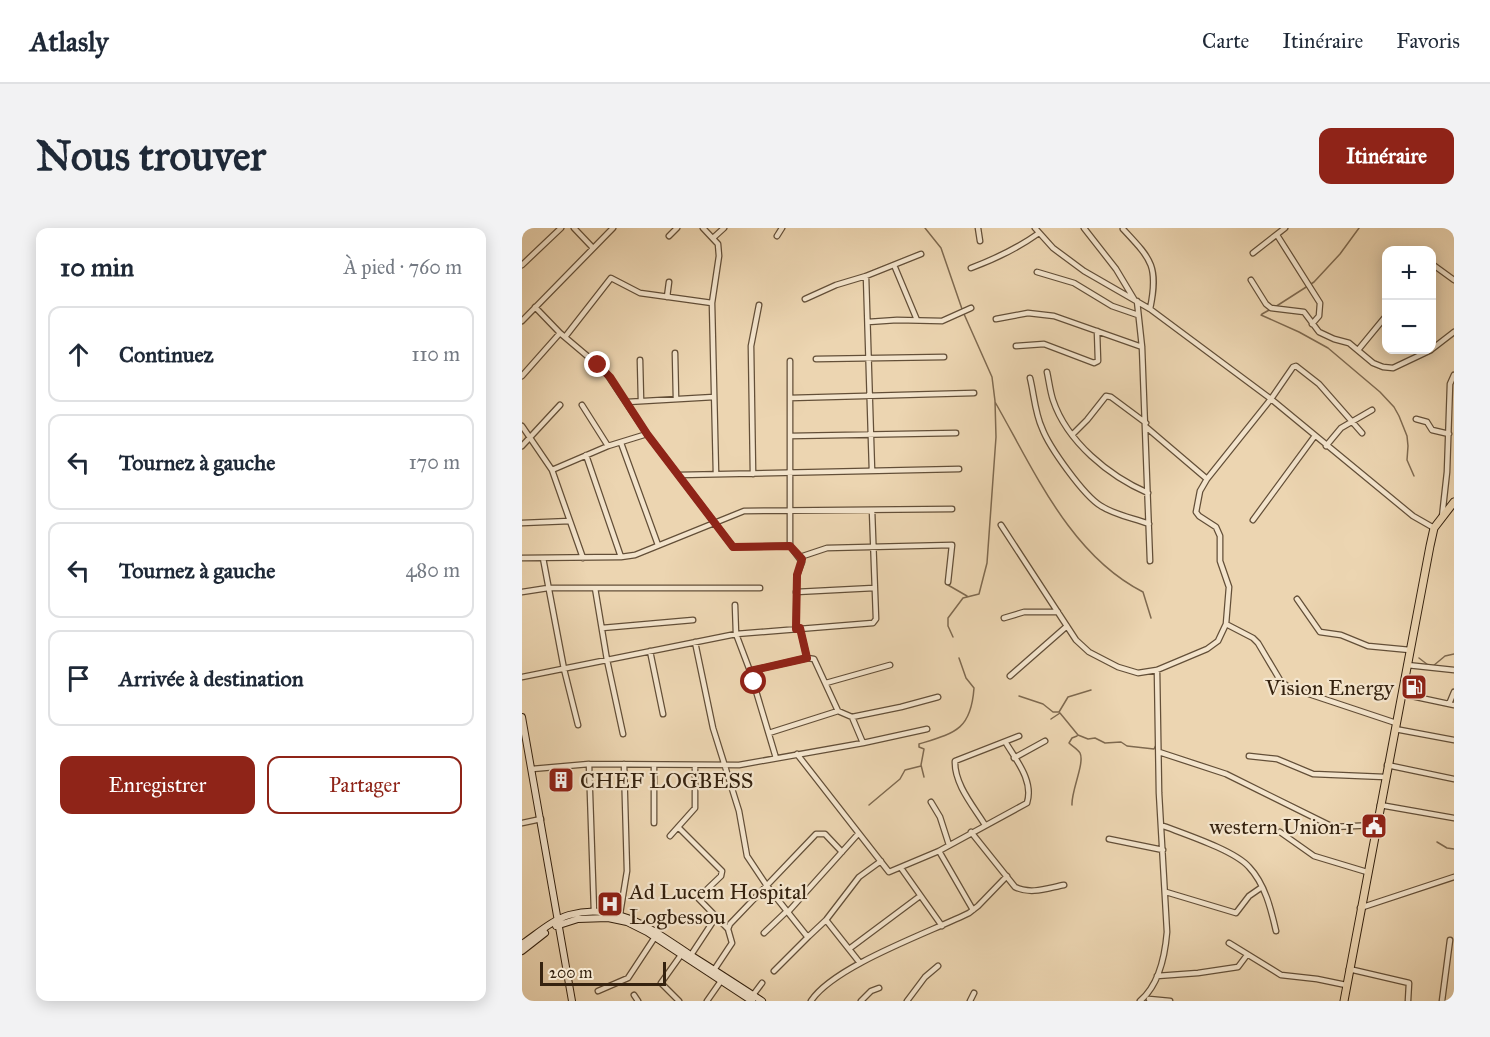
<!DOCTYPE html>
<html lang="fr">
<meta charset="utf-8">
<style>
:root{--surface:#fff;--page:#f2f2f3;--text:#1f2937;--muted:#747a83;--line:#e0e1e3;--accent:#8f2418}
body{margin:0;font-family:"IM FELL Great Primer",serif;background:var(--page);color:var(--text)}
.controls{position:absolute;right:18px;top:18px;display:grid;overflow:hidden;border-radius:12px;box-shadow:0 3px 15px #0003}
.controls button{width:54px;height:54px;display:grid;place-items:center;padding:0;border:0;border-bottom:2px solid var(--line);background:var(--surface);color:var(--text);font:30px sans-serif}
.scale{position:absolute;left:18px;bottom:15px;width:126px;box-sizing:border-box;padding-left:6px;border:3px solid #35220f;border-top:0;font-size:16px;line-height:21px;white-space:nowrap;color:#35220f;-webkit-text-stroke:4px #f3e4cc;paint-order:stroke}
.stop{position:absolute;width:18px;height:18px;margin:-14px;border:4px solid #8f2418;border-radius:50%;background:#fff}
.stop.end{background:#8f2418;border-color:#fff;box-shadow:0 2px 6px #0008}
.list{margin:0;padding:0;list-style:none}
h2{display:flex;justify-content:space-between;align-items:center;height:78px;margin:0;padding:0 24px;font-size:26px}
h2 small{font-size:20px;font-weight:400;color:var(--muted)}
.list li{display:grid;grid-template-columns:39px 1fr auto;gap:18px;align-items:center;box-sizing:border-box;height:96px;margin:0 12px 12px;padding:0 12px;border:2px solid var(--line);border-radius:12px}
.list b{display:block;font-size:22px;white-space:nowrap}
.list em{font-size:20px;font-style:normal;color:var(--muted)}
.actions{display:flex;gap:12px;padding:18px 24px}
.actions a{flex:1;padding:14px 0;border:2px solid var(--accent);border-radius:12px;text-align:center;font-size:21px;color:var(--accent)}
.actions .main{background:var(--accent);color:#fff}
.icon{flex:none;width:33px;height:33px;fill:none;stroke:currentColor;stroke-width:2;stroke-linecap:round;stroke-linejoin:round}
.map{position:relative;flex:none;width:932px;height:773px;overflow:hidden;border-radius:12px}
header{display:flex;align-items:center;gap:36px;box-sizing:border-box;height:84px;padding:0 30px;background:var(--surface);border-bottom:2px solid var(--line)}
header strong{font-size:28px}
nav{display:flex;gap:33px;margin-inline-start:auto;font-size:21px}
.intro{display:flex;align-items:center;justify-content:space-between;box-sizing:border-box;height:144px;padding:0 36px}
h1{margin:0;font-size:42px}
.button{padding:15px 27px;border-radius:12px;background:var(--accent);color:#fff;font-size:21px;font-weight:700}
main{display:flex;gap:36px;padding:0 36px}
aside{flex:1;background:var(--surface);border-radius:12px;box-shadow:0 3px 15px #0003}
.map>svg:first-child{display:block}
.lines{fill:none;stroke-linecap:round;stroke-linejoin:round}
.stream{stroke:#7e694f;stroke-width:1.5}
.minor-casing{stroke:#634f38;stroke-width:7}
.secondary-casing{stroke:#35220f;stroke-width:8}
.primary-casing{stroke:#35220f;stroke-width:9}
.minor{stroke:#f3e4cc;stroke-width:4.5}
.secondary{stroke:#f3e4cc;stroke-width:6}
.primary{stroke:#ecd5b1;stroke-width:7}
.route{stroke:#8f2418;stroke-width:8}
.labels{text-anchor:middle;stroke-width:4.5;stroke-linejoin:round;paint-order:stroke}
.poi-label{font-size:22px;fill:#35220f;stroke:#f3e4cc;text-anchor:end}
</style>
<header>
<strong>Atlasly</strong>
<nav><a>Carte</a><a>Itinéraire</a><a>Favoris</a></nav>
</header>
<div class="intro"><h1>Nous trouver</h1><a class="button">Itinéraire</a></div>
<main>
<aside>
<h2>10 min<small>À pied · 760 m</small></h2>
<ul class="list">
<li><svg class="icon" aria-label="ahead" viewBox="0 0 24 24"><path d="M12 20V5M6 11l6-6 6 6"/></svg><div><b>Continuez</b></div><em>110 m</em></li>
<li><svg class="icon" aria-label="left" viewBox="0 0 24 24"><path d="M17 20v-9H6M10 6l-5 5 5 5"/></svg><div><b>Tournez à gauche</b></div><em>170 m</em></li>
<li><svg class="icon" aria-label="left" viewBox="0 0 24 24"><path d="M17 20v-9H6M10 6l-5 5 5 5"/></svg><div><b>Tournez à gauche</b></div><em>480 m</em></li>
<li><svg class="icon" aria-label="arrive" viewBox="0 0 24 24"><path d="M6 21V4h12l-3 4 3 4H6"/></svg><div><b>Arrivée à destination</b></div></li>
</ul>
<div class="actions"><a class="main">Enregistrer</a><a>Partager</a></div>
</aside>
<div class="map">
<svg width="932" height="773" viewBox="0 0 932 773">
<rect width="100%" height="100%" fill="#ecd5b1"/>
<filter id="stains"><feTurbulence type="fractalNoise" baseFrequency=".00333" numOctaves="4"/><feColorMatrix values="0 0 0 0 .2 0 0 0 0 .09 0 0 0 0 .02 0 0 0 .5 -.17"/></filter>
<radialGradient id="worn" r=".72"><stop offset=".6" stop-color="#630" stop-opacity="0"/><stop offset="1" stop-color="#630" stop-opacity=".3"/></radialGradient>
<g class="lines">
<path class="stream" d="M403,0l16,20 21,61
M753,79l39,-25 26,-28 19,-26
M740,86l9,-5
M739,87l38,17 29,16 52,44 14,15 5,9 8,20 1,10 -1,14 7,16
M473,174c39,68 75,153 148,190l8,26
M426,357l19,11
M431,409l-5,-11v-8l15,-20 16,-4 8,-31 9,-126 -1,-36 -3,-24 -28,-63
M897,430l9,7
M911,438l12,-10 9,-2
M497,468l24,8 10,8h6l9,-15 23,-7
M529,491l9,-6 18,22 10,4 7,-1 10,5 16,-1 6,4 27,3 2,-4
M402,549l-3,-12 3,-16 -5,-2v-3c36,-11 52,-14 55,-56l-8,-10 -7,-20
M347,577l31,-26 5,-9 16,-4
M550,577c-1,-14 13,-42 8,-52 -2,-4 -8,-7 -11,-10l3,-5 5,-2
M915,614l10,6 7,1"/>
<g class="minor-casing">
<path id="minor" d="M52,0l19,20
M181,0l15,16 1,12 -7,47 4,171
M456,0l2,13
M513,0l18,20 31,23 66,38 121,90 142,117 21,12
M562,0l32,41 18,30
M601,1c28,30 36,37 27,80
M755,7l43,68 -1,13 -7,8
M147,8l8,-8
M255,8l5,-8
M191,10l11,-10
M731,25l32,-25
M910,36l22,16
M0,37l39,-37
M372,37l23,55
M449,40c24,-9 47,-20 68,-35
M515,44l37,11 38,23 26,9
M344,48l6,195
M729,52l15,24 5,4 33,4 15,20 15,7 15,4 24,20 10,4 10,1 38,-18
M145,69l2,-15
M283,71l31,-14 30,-9 55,-22
M615,73l5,46 8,214
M13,79l25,26 45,38 42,63
M474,91l32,-6 26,3 88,31
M0,93l91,-93
M346,94l29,-2 45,1 29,-13
M43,109l46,-59 29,15 72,10
M494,118l28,-2 50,19 4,-2 -1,-30
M910,121l22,-17
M836,122l28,-34
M153,125l1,46
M294,131l128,-2
M118,132l1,41
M268,133v185l12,16 -5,13 -1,54
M525,144c2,9 3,19 6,28 14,42 56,76 95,93
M0,148l38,-43
M508,150c4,16 5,35 12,50 7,19 42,68 59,78 14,9 32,12 48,18
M268,170l184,-5
M105,174l87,-5
M60,177l26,41
M894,191l11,3 5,8 17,4
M0,198l30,44 31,88
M624,199l61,52
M550,207l15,-15 19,-24 5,1 35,26
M268,208l166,-3
M99,215l37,102
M0,218l38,-41
M804,218l15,-18 31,-18
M64,227l35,102
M30,242l56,-24 39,-12 86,113 57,-1
M231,246l-2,-128 8,-41
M157,247l280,-6
M920,289l5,-45 3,-88 4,-9
M731,292l61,-83
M0,295l48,-2
M479,297l75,115 13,12 29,15 20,6 19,-3 50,-21 11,-8 8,-17 3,-37 -9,-26v-25l-4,-9 -17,-11 -3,-4 4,-21 7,-12 64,-80 22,-32 3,-1 23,18 43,49
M278,329l27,-9 125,-3 -4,37
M0,330l99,-1 14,-2 109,-44 208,-2
M21,330l21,111 14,56
M73,360l12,72 16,74
M0,364l26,-4h212
M274,364l78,-4
M775,371l23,33 21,3 27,11 42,4
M213,377l1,29 14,37 26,87
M482,390l20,-6h34
M704,396l27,14 5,5 22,37 8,7 108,36
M80,400l91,-8
M278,400l7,30
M173,414l18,86 26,83 8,45 20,30 39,49 3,1 17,-16 33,-43 22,-16
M128,423l13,63
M885,437l47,5
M228,443l57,-13 7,1 24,52
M488,448l57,-50
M0,449l214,-43 137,-11 3,-4 -4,-109
M304,455l64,-18
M880,466l52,11
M927,476l5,-12
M330,489l11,26
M873,501l59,11
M247,505l69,-22 14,6 49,-10 37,-10
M637,524l67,22 107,53 43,-2
M275,526l92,118 50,-21 88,-48c7,-22 -11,-43 -21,-60
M727,528l28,3 36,15 72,3
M492,530l31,-17
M67,536l5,148
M865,537l67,14
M10,541l57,-5 150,1 124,-22 64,-14
M409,574l9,15 9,28
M858,577l74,13
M0,595l19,-4
M132,595v-58
M463,597c-11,-18 -31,-41 -30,-64l64,-25
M639,597c23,9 73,25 88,42 16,17 22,42 27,64
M156,599l44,44 -1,5 -23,22 30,31
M449,604l44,55c16,8 33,1 49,-2
M758,604l34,24 53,16
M148,608l25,-28v-43
M587,611l54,11
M417,623l34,59
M379,640l41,58
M644,664l70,21 13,-17 13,-9
M838,680l94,-31
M266,684l70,-78
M98,686l7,-43 -3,-107
M304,692l34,43
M242,705l23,-22
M707,715l52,32 36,4 29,6
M327,721l71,-53
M169,727l25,-38
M827,741l60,14 -1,18
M192,742l18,-27 -4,-14 2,-5 86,-90h9l17,18
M252,743l34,-34
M635,748l41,-3 40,-6 9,-12
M76,763l30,-13 27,-41
M112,767l4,6
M231,767l9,-12
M627,771l21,2
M157,773l-18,-18 20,-28
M185,773l14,-20
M289,773c23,-35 117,-68 158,-88l9,-7 29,-30
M339,773l10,-10 8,-3
M385,773l18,-24 13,-11
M448,773l4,-8
M618,773c19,-16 25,-45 27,-69l-8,-139 -2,-123
M920,773l8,-61"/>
</g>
<g class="secondary-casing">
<path id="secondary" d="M0,489l50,284
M34,698l22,-7 30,-1 19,4 20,10 105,69
M0,716c15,-10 30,-24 47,-29 49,-14 85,16 123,41 24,15 47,30 70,45
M0,723l23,-18"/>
</g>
<g class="primary-casing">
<path id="primary" d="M822,773l86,-455 4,-18 20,-26"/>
</g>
<use href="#minor" class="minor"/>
<use href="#secondary" class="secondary"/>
<use href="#primary" class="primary"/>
</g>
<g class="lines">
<path class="route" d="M76,137l12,12 37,57 86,113 57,-1 12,13 -5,16 -1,54 4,-1 7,30 -57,13 4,11"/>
</g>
<defs>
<g id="fuel-square" transform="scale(1.35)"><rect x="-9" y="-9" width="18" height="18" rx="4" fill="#8f2418" stroke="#f3e4cc"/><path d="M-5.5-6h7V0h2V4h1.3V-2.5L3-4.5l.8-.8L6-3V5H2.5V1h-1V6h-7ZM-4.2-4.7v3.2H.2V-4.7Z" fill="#fff"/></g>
<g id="building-square" transform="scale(1.35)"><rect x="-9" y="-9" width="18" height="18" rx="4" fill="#8f2418" stroke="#f3e4cc"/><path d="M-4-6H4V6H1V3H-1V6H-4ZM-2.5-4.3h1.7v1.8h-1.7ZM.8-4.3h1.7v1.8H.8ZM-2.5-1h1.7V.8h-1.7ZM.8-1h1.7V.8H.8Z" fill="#fff"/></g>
<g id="civic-square" transform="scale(1.35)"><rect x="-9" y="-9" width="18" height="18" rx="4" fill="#8f2418" stroke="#f3e4cc"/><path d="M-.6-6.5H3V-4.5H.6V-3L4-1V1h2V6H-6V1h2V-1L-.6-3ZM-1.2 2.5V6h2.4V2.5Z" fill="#fff"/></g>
<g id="hospital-square" transform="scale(1.35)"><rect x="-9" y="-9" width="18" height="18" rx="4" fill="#8f2418" stroke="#f3e4cc"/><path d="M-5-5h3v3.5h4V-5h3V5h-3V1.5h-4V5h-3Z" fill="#fff"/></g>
</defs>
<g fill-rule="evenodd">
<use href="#fuel-square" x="892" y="459"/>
<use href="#building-square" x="39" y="552"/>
<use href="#civic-square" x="852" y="598"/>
<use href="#hospital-square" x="88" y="676"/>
</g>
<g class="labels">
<g class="poi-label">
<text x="872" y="467">Vision Energy</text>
<text x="58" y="560" text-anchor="start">CHEF LOGBESS</text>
<text x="832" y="606">western Union 1</text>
<text x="107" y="671" text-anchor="start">Ad Lucem Hospital<tspan x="107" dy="25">Logbessou</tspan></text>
</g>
</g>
<rect width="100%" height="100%" filter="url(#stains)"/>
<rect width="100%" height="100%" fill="url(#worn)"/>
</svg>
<div class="controls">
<button>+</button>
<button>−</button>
</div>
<div class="scale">200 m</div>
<div class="stop" style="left:232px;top:454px"></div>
<div class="stop end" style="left:76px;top:137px"></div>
</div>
</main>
